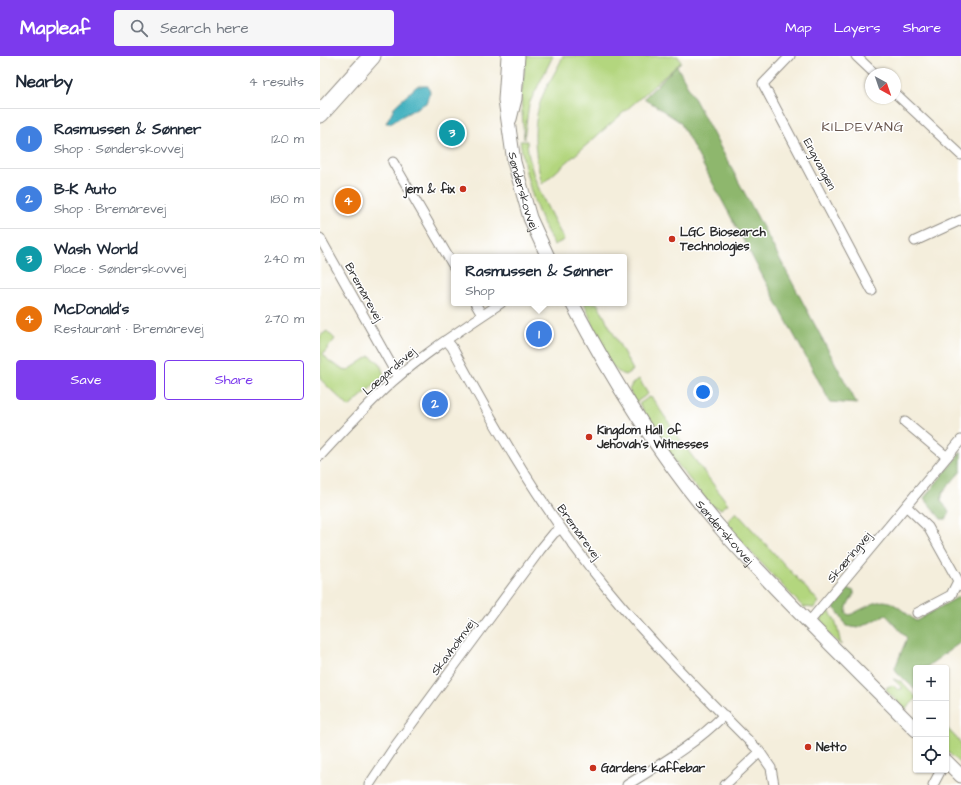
<!DOCTYPE html>
<meta charset="utf-8">
<style>
:root{--surface:#fff;--page:#f6f6f7;--text:#1f2937;--muted:#747a83;--line:#e0e1e3;--accent:#7c3aed}
body{margin:0;font-family:"Architects Daughter",sans-serif;background:var(--page);color:var(--text)}
.controls{position:absolute;right:12px;bottom:12px;display:grid;overflow:hidden;border-radius:4px;box-shadow:0 1px 3px #0004}
.controls button{width:36px;height:36px;display:grid;place-items:center;padding:0;border:0;border-bottom:1px solid var(--line);background:var(--surface);color:var(--text);font:20px sans-serif}
.compass{position:absolute;left:545px;top:12px;width:36px;height:36px;border-radius:50%;background:var(--surface);box-shadow:0 1px 3px #0004;rotate:140deg}
.you{position:absolute;left:383px;top:336px;width:14px;height:14px;margin:-10px;border:3px solid #fff;border-radius:50%;background:#1a73e8;box-shadow:0 0 0 6px #1a73e833}
.badge{display:grid;place-items:center;width:26px;height:26px;border-radius:50%;background:var(--accent);color:#fff;font-size:13px;font-weight:700}
.pin{position:absolute;translate:-50% -50%;border:2px solid #fff;box-shadow:0 1px 4px #0006}
.popup{position:absolute;left:131px;top:198px;width:176px;height:52px;box-sizing:border-box;display:grid;place-content:center;border-radius:4px;background:var(--surface);filter:drop-shadow(0 1px 3px #0005);font-size:13px;white-space:nowrap;color:var(--muted)}
.popup b{font-size:15px;color:var(--text)}
.popup::after{content:'';position:absolute;left:50%;top:100%;margin-left:-8px;border:8px solid transparent;border-top-color:var(--surface)}
.list{margin:0;padding:0;list-style:none}
h2{display:flex;justify-content:space-between;align-items:center;height:52px;margin:0;padding:0 16px;font-size:17px}
h2 small{font-size:13px;font-weight:400;color:var(--muted)}
.list li{display:grid;grid-template-columns:26px 1fr auto;gap:12px;align-items:center;box-sizing:border-box;height:60px;padding:0 16px;border-top:1px solid var(--line)}
.list b{display:block;font-size:15px;white-space:nowrap}
.list p{margin:0;font-size:13px;white-space:nowrap;color:var(--muted)}
.list em{font-size:13px;font-style:normal;color:var(--muted)}
.actions{display:flex;gap:8px;padding:12px 16px}
.actions a{flex:1;padding:9px 0;border:1px solid var(--accent);border-radius:4px;text-align:center;font-size:14px;color:var(--accent)}
.actions .main{background:var(--accent);color:#fff}
.icon{flex:none;width:22px;height:22px;fill:none;stroke:currentColor;stroke-width:2;stroke-linecap:round;stroke-linejoin:round}
.map{position:relative;flex:none;width:641px;height:729px;overflow:hidden}
header{display:flex;align-items:center;gap:24px;box-sizing:border-box;height:56px;padding:0 20px;background:var(--accent);color:#fff}
header strong{font-size:19px}
nav{display:flex;gap:22px;margin-inline-start:auto;font-size:14px}
.search{width:280px;height:36px;background:var(--page);display:flex;align-items:center;gap:10px;box-sizing:border-box;padding:0 14px;border-radius:4px;color:var(--muted);font-size:15px}
main{display:flex}
aside{flex:1;background:var(--surface)}
.map>svg:first-child{display:block}
.green{fill:#b3d67e;stroke:#6f8054}
.forest{fill:#8eb76d;stroke:#5c714c}
.water{fill:#43b1bf;stroke:#376e75}
.lines{fill:none;stroke-linecap:round;stroke-linejoin:round}
.street-casing{stroke:#908c84;stroke-width:11}
.secondary-casing{stroke:#908c84;stroke-width:15}
.highway-casing{stroke:#908c84;stroke-width:19}
.street{stroke:#fff;stroke-width:9}
.secondary{stroke:#fff;stroke-width:13}
.highway{stroke:#fff;stroke-width:17}
.poi-dot{fill:#c8321e;stroke:#fff;stroke-width:1.5}
.labels{text-anchor:middle;stroke-width:3;stroke-linejoin:round;paint-order:stroke}
.street-label{font-size:12px;fill:#2b2b2b;stroke:#fff}
.poi-label{font-size:12px;font-weight:bold;fill:#2b2b2b;stroke:#fff;text-anchor:start}
.quarter-label{font-size:14px;letter-spacing:1px;fill:#68564e;stroke:#fff}
</style>
<header>
<strong>Mapleaf</strong>
<div class="search"><svg class="icon" aria-label="search" viewBox="0 0 24 24"><circle cx="10" cy="10" r="6"/><path d="M15 15l6 6"/></svg>Search here</div>
<nav><a>Map</a><a>Layers</a><a>Share</a></nav>
</header>
<main>
<aside>
<h2>Nearby<small>4 results</small></h2>
<ul class="list">
<li><span class="badge" style="background:#3f7fe0">1</span><div><b>Rasmussen &amp; Sønner</b><p>Shop · Sønderskovvej</p></div><em>120 m</em></li>
<li><span class="badge" style="background:#3f7fe0">2</span><div><b>B-K Auto</b><p>Shop · Bremårevej</p></div><em>180 m</em></li>
<li><span class="badge" style="background:#0f9aa8">3</span><div><b>Wash World</b><p>Place · Sønderskovvej</p></div><em>240 m</em></li>
<li><span class="badge" style="background:#e8710a">4</span><div><b>McDonald's</b><p>Restaurant · Bremårevej</p></div><em>270 m</em></li>
</ul>
<div class="actions"><a class="main">Save</a><a>Share</a></div>
</aside>
<div class="map">
<svg width="641" height="729" viewBox="0 0 641 729">
<rect width="100%" height="100%" fill="#fff"/>
<filter id="ink" filterUnits="userSpaceOnUse"><feTurbulence type="fractalNoise" baseFrequency=".025" numOctaves="2"/><feDisplacementMap in="SourceGraphic" scale="8" xChannelSelector="R" yChannelSelector="G"/><feConvolveMatrix kernelMatrix="1 2 1 2 8 2 1 2 1" color-interpolation-filters="sRGB"/></filter>
<filter id="wash" filterUnits="userSpaceOnUse"><feTurbulence type="fractalNoise" baseFrequency=".012" numOctaves="4" result="noise"/><feDisplacementMap in="SourceGraphic" scale="16" xChannelSelector="R" yChannelSelector="G"/><feGaussianBlur stdDeviation="0.9" result="paint"/><feColorMatrix in="noise" values="0 0 0 0 0 0 0 0 0 0 0 0 0 0 0 0 0 1.4 0 .05"/><feComposite in="paint" operator="in"/></filter>
<g filter="url(#wash)">
<rect width="100%" height="100%" fill="#f4eedc"/>
<path class="green" d="M206,0h27l-24,48 -5,35 -3,-41z
M243,0h115l3,6 -139,122c-7,-28 -11,-56 -1,-84 5,-15 16,-29 22,-44z
M200,85h7c2,36 21,67 37,99l-10,5c-20,-37 -27,-63 -34,-104z
M264,247h13l36,67 -8,5c-21,-5 -32,-54 -41,-72z
M7,275l8,8 -12,15 7,8 17,9 23,-15 10,7 4,13 -35,31 -29,-28v-43z
M319,323l9,15 -13,9 -6,-13 3,-6z
M329,341l3,1 37,54 39,52 -7,5 -11,-4 -39,-49 -23,-33 2,-2 -11,-17z
M416,456l83,90 -5,6 -11,-1 -76,-80 2,-8z
M507,553c10,10 11,23 14,36 -13,-12 -28,-19 -14,-36z
M573,623l9,3 14,15v2l-11,11 -19,-20 1,-3 6,-2 5,5 5,-2z
M626,671l15,16v22l-15,-15z"/>
<path class="forest" d="M357,10l180,338 -27,-2 -150,-280 -36,-24z
M641,396v19l-18,21 -2,9 8,10 -2,8h-6l-17,-21z
M528,533l6,2v4c-4,5 -9,12 -7,19l3,1c38,-19 33,-20 66,6l42,-24 3,1v44l-36,26h-9v22l-19,-17 -2,-5 12,-30 -21,-23 -28,13 -12,-2 -8,-14 -6,-6 7,-11z"/>
<path class="water" d="M97,30h11l2,6 -4,11 -36,20h-4l9,-17z"/>
</g>
<g filter="url(#ink)">
<g class="lines">
<g class="street-casing">
<path id="street" d="M470,0l-27,28 109,207
M536,0l19,18
M575,37l66,62
M73,106l61,105
M0,182l78,139
M595,185l46,-21
M155,247l7,12
M126,284l6,7c45,84 93,166 153,239 48,59 102,113 155,166l11,16 3,17
M585,366l42,35
M0,400c23,-25 47,-51 72,-74 34,-30 72,-54 109,-79
M586,450l22,21 33,59
M597,557l34,-18 7,-14
M489,566l152,-182
M49,729l24,-36 147,-199 14,-17 7,-5
M307,729c35,-22 67,-40 97,-70
M405,729l35,-33
M613,729l8,-15"/>
</g>
<g class="secondary-casing">
<g id="secondary">
<path id="s1" d="M188,0l-3,44 9,62 16,56 18,39"/>
<path d="M190,63l5,-20 3,-43"/>
<path id="s2" d="M252,247c41,78 87,153 144,220 63,73 133,139 200,207"/>
<path d="M626,705l15,15"/>
</g>
</g>
<g class="highway-casing">
<path id="highway" d="M0,58l52,-58"/>
</g>
<use href="#street" class="street"/>
<use href="#secondary" class="secondary"/>
<use href="#highway" class="highway"/>
</g>
</g>
<g class="poi-dot">
<circle cx="143" cy="133" r="4"/>
<circle cx="352" cy="183" r="4"/>
<circle cx="269" cy="381" r="4"/>
<circle cx="488" cy="691" r="4"/>
<circle cx="273" cy="712" r="4"/>
</g>
<g class="labels">
<g class="street-label">
<text transform="translate(500 108) rotate(62)" y="4">Engvangen</text>
<text dy="4" stroke="none"><textPath href="#s1" startOffset="137">Sønderskovvej</textPath></text>
<text transform="translate(44 236) rotate(61)" y="4">Bremårevej</text>
<text transform="translate(69 315) rotate(-41)" y="4">Lægårdsvej</text>
<text transform="translate(259 476) rotate(54)" y="4">Bremårevej</text>
<text dy="4" stroke="none"><textPath href="#s2" startOffset="276">Sønderskovvej</textPath></text>
<text transform="translate(529 501) rotate(-50)" y="4">Skæringvej</text>
<text transform="translate(133 591) rotate(-54)" y="4">Skavholmvej</text>
</g>
<g class="poi-label">
<text x="135" y="137" text-anchor="end">jem &amp; fix</text>
<text x="360" y="180">LGC Biosearch<tspan x="360" dy="14">Technologies</tspan></text>
<text x="277" y="378">Kingdom Hall of<tspan x="277" dy="14">Jehovah's Witnesses</tspan></text>
<text x="496" y="695">Netto</text>
<text x="281" y="716">Gårdens kaffebar</text>
</g>
<g class="quarter-label">
<text x="543" y="75">KILDEVANG</text>
</g>
</g>
</svg>
<div class="controls">
<button>+</button>
<button>−</button>
<button><svg class="icon" aria-label="locate" viewBox="0 0 24 24"><circle cx="12" cy="12" r="6"/><path d="M12 2v4M12 18v4M2 12h4M18 12h4"/></svg></button>
</div>
<svg class="compass" viewBox="-18 -18 36 36"><path d="M0-13l5 13h-10z" fill="#e53935"/><path d="M0 13l5-13h-10z" fill="#747a83"/></svg>
<div class="you"></div>
<div class="pin badge" style="left:219px;top:278px;background:#3f7fe0">1</div>
<div class="popup"><b>Rasmussen &amp; Sønner</b>Shop</div>
<div class="pin badge" style="left:115px;top:348px;background:#3f7fe0">2</div>
<div class="pin badge" style="left:132px;top:77px;background:#0f9aa8">3</div>
<div class="pin badge" style="left:28px;top:145px;background:#e8710a">4</div>
</div>
</main>
